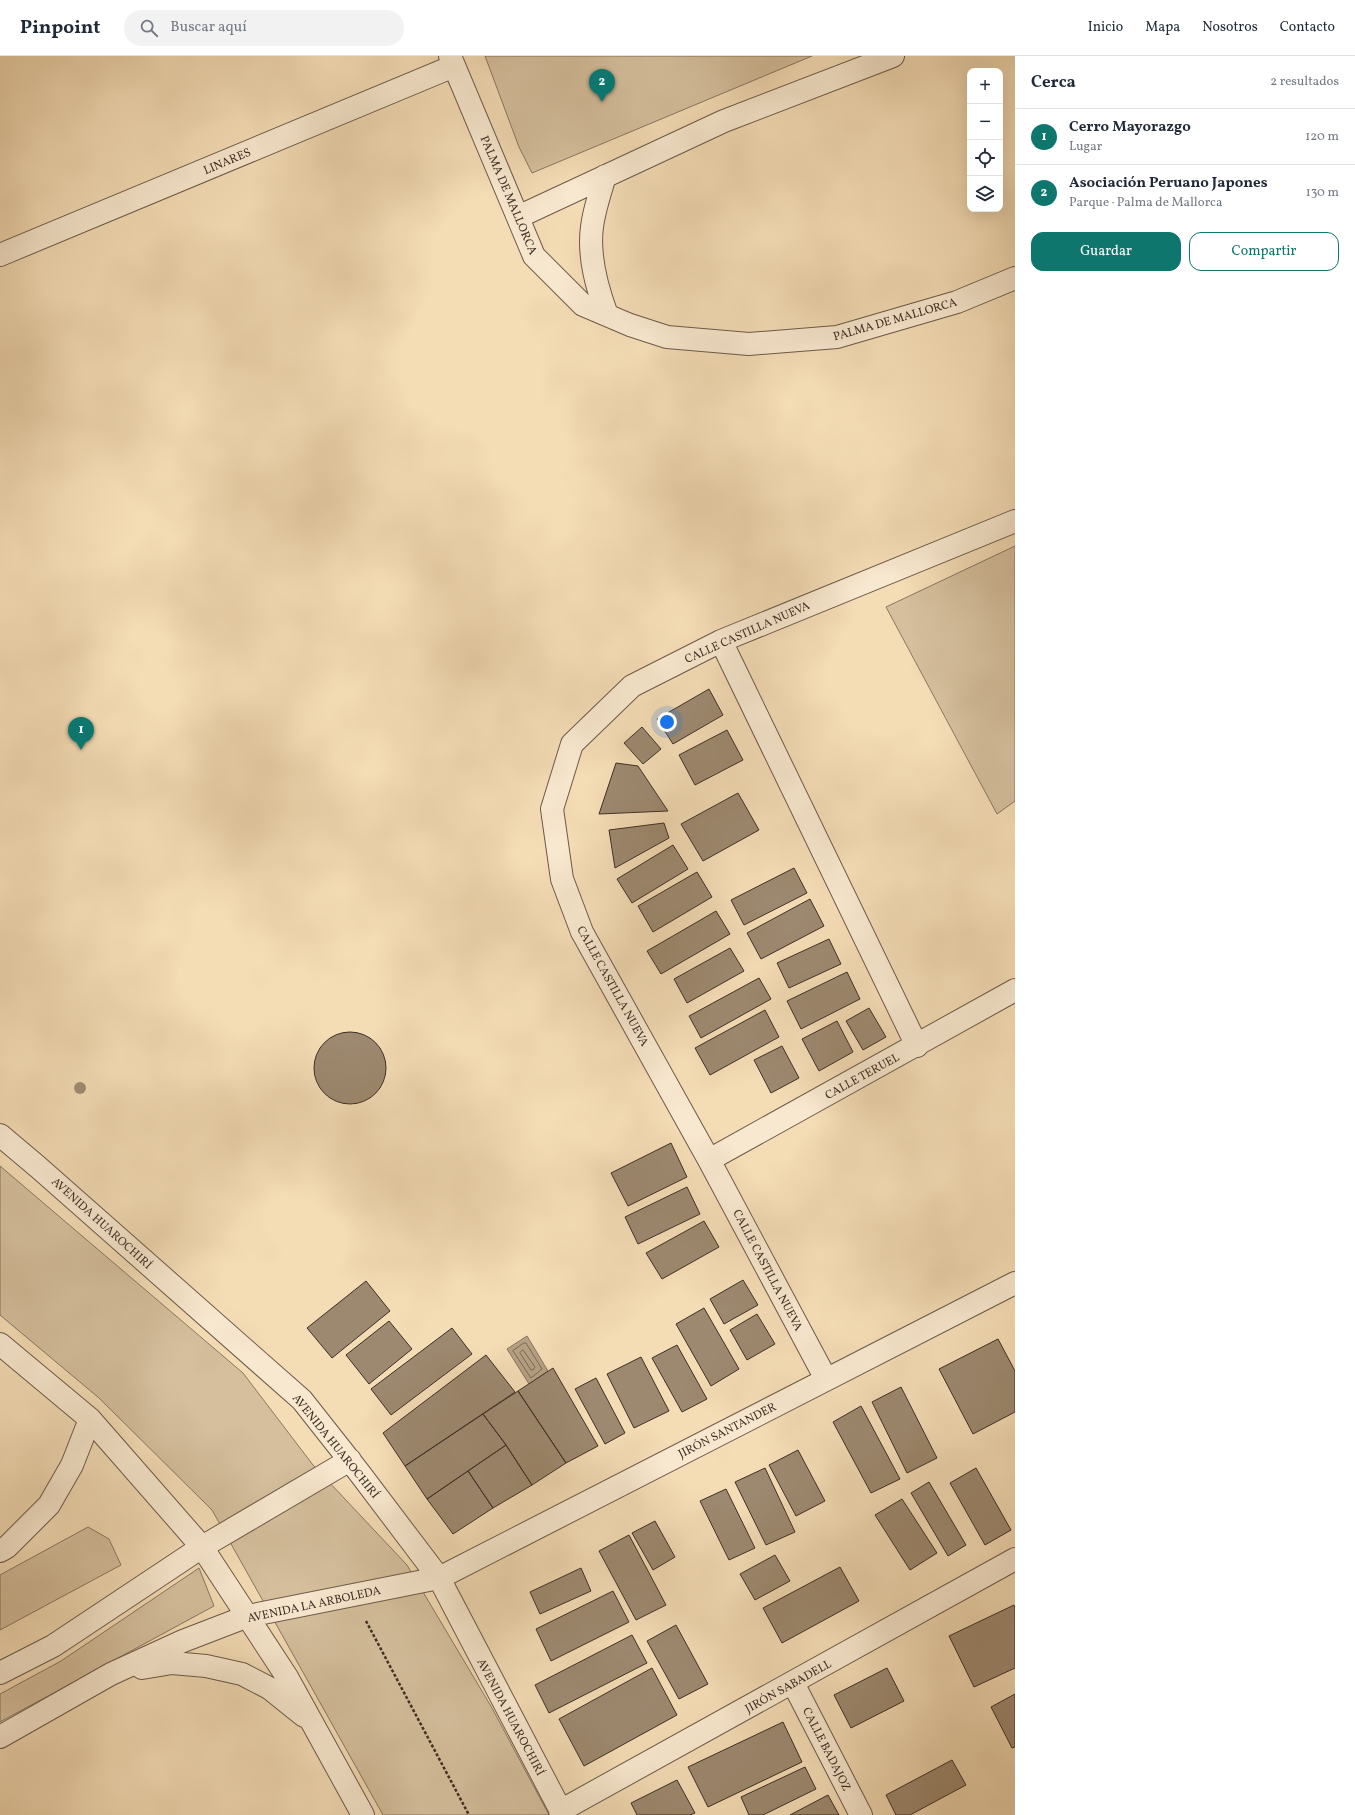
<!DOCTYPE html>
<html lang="es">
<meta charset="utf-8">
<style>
:root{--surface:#fff;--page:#f2f2f3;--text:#1f2937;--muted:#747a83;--line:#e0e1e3;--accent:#0f766e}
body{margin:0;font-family:Vollkorn,serif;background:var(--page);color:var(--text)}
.controls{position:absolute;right:12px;top:12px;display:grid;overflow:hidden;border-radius:8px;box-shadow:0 4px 16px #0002}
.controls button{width:36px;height:36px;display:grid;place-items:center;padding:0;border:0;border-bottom:1px solid var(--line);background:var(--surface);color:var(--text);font:20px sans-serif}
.you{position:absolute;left:667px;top:666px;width:14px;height:14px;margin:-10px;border:3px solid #fff;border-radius:50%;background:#1a73e8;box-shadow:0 0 0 6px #1a73e833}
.badge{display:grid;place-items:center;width:26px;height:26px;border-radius:50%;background:var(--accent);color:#fff;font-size:13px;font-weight:700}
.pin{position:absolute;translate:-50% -33px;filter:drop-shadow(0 1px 2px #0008)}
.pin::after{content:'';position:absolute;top:21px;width:14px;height:12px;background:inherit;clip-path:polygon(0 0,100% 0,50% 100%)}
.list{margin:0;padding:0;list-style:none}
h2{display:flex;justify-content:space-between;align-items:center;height:52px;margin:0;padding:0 16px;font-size:17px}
h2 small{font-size:13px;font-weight:400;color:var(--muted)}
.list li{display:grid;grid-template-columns:26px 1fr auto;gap:12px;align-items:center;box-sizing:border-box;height:56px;padding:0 16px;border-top:1px solid var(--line)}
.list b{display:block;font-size:15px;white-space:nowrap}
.list p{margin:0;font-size:13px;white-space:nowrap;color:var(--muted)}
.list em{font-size:13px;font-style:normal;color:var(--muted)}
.actions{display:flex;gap:8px;padding:12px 16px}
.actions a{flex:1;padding:9px 0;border:1px solid var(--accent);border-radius:12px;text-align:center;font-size:14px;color:var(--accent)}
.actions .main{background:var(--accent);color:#fff}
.icon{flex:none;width:22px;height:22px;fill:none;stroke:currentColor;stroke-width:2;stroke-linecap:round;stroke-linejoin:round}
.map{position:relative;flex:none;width:1015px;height:1759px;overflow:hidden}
header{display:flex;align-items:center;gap:24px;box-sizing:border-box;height:56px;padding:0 20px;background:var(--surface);border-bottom:1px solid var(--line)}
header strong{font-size:19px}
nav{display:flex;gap:22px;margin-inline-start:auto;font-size:14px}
.search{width:280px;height:36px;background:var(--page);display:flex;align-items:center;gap:10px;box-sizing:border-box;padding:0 14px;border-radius:22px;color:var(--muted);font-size:15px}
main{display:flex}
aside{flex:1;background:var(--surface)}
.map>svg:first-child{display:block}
.green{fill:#d5bf9d;stroke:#8a7762}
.water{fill:#b6a184;stroke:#86735e}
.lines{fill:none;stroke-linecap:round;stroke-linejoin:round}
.shore{stroke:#7a6855;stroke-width:1}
.building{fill:#9d8970;stroke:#3f2f26}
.minor-casing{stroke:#6c5a4a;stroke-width:24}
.path{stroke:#3f2f26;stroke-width:2.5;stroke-dasharray:3 2;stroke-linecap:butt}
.minor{stroke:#f8e8cf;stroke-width:22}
.tree{fill:#a18d74}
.labels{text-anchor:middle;stroke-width:3.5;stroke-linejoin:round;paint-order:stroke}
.street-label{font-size:12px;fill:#3f2f26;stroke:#f8e8cf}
</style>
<header>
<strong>Pinpoint</strong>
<div class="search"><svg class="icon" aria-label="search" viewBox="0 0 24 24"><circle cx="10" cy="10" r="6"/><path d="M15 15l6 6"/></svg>Buscar aquí</div>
<nav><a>Inicio</a><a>Mapa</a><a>Nosotros</a><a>Contacto</a></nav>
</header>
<main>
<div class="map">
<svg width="1015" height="1759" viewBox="0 0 1015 1759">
<rect width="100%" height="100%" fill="#f4dcb5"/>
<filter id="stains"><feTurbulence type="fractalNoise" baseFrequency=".005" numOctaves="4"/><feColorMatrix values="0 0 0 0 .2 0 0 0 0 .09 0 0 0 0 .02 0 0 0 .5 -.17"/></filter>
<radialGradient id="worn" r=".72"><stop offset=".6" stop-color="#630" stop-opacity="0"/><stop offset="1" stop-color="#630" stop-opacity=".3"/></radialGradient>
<path class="green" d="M485,0h327l-280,117 -13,-26z
M1015,490v255l-18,13 -111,-207z
M0,1110l243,207 70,92 94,100 85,143 57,107h-166l-171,-305 -113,-112 -99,-83z
M88,1471l21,12 12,26 -121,65v-55z
M199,1512l15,38 -214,116v-28l61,-33z"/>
<path class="water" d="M527,1280l21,35 -19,13 -22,-35z"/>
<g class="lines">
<path class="shore" d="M524,1287h2l16,26 -11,9 -18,-27z
M523,1294l12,17 -2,3h-2l-11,-17z"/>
</g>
<path class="building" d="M709,633l14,26 -50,29 -16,-25z
M642,671l19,22 -18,15 -19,-21z
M727,674l16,30 -48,25 -16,-30z
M616,707l22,3 30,45 -69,3z
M738,737l21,37 -56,31 -22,-37z
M664,767l5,15 -54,30 -6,-38z
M673,789l15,24 -56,34 -15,-24z
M794,812l13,25 -63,32 -13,-25z
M697,816l15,25 -59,35 -15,-26z
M810,843l14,27 -63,33 -14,-26z
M716,855l14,23 -69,40 -14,-23z
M829,883l12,25 -52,24 -12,-25z
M730,892l14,23 -57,32 -13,-24z
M847,916l13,27 -59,30 -14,-28z
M759,922l12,21 -70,39 -12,-22z
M869,952l17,29 -23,13 -17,-29z
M765,954l14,27 -69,38 -15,-27z
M837,965l16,31 -34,19 -17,-32z
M314 1012a36 36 0 1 1 72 0a36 36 0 1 1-72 0Z
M782,990l17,32 -28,15 -17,-33z
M671,1087l16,34 -59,29 -17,-33z
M687,1131l13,27 -62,30 -13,-27z
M704,1165l15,26 -57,32 -16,-26z
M743,1224l15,25 -34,19 -14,-25z
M366,1225l24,30 -58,47 -25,-30z
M704,1252l35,61 -28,17 -35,-62z
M757,1258l18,30 -28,16 -17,-30z
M389,1265l23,28 -43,35 -23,-29z
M452,1272l20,26 -81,61 -20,-26z
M998,1283l17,32v41l-42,22 -34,-65z
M677,1289l30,54 -25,13 -30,-54z
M486,1299l29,37 -110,74 -22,-33z
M641,1301l28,54 -35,17 -27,-54z
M553,1312l45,78 -32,17 -48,-72z
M596,1322l29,55 -20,11 -30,-55z
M901,1331l36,71 -30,15 -35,-71z
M518,1335l48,72 -34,22 -26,-40 -23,-31z
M861,1350l39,73 -29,14 -38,-71z
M483,1358l23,31 -79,54 -22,-33z
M506,1389l26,40 -39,23 -25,-37z
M798,1394l27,51 -29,15 -27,-51z
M765,1412l30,64 -29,13 -31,-63z
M976,1412l35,62 -26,15 -35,-62z
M468,1415l25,37 -40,26 -26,-35z
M929,1426l37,63 -18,11 -37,-63z
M726,1433l29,59 -26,12 -29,-59z
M902,1443l35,54 -27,17 -35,-55z
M655,1465l20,36 -22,13 -21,-37z
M629,1479l37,70 -30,15 -37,-69z
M775,1499l15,26 -35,19 -15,-26z
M840,1511l19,34 -77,42 -19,-35z
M581,1512l10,23 -51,23 -10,-22z
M613,1535l16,31 -78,39 -15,-32z
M1014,1549l1,3v60l-41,19 -25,-51z
M676,1569l32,59 -29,15 -32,-58z
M632,1579l15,28 -98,50 -14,-28z
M652,1612l25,47 -93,51 -25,-47z
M887,1612l17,33 -53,27 -17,-33z
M1015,1638v53l-3,1 -21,-41z
M783,1666l19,40 -94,45 -20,-40z
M952,1704l14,25 -56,30h-14l-10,-20z
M805,1711l11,22 -53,26h-14l-8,-18z
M677,1724l18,33 -5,2h-53l-6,-12z
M828,1739l11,20h-49z"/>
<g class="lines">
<g class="minor-casing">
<path id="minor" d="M450,0l84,200 49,49 47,20 37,12 82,7 88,-7 120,-35 58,-24
M605,120c-5,17 -11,34 -13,51 -4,30 5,61 15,88
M518,161l206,-96 169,-65
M0,199l454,-189
M721,585l196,405
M0,1079l38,32 264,233 56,71 81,107 124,237
M709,1104l306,-170
M0,1288l90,75 112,128 85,130 76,138
M826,1323l-117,-219 -127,-228 -20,-53 -10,-70 20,-65 60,-58 89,-45 294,-120
M0,1495l7,-4 42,-42 23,-40 18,-46
M142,1612l30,-5 34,3 36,8 27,14 35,28
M0,1617l53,-27 149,-99 148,-87
M793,1627l68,132
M0,1681l111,-63 72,-33 65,-25 191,-38 576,-295
M560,1755l455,-252"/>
</g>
<path class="path" d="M366,1565l103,194"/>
<use href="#minor" class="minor"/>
</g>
<circle class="tree" cx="80" cy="1032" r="6"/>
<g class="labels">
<g class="street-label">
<text transform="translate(227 105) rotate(-23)" y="4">LINARES</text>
<text transform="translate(509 139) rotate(67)" y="4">PALMA DE MALLORCA</text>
<text transform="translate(895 263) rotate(-16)" y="4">PALMA DE MALLORCA</text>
<text transform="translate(747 576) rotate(-24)" y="4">CALLE CASTILLA NUEVA</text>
<text transform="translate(613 930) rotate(61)" y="4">CALLE CASTILLA NUEVA</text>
<text transform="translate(862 1020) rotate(-29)" y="4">CALLE TERUEL</text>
<text transform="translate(102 1167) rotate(42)" y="4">AVENIDA HUAROCHIRÍ</text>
<text transform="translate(768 1214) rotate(62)" y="4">CALLE CASTILLA NUEVA</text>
<text transform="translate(727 1374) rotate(-27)" y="4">JIRÓN SANTANDER</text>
<text transform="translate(336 1390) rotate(51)" y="4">AVENIDA HUAROCHIRÍ</text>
<text transform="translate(314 1548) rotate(-12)" y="4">AVENIDA LA ARBOLEDA</text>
<text transform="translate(788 1630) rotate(-29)" y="4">JIRÓN SABADELL</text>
<text transform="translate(511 1661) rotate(62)" y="4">AVENIDA HUAROCHIRÍ</text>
<text transform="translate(827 1693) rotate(63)" y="4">CALLE BADAJOZ</text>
</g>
</g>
<rect width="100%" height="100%" filter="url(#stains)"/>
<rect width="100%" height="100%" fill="url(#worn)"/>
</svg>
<div class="controls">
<button>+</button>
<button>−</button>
<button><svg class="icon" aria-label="locate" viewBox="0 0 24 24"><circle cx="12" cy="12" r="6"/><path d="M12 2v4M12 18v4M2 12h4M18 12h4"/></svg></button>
<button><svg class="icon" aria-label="layers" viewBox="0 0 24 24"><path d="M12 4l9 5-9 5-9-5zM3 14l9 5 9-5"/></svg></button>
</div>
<div class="you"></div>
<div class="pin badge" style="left:81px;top:694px">1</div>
<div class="pin badge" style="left:602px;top:46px">2</div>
</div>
<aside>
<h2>Cerca<small>2 resultados</small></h2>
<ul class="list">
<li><span class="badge">1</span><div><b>Cerro Mayorazgo</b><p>Lugar</p></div><em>120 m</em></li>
<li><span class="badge">2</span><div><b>Asociación Peruano Japones</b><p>Parque · Palma de Mallorca</p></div><em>130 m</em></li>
</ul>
<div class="actions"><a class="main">Guardar</a><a>Compartir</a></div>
</aside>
</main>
